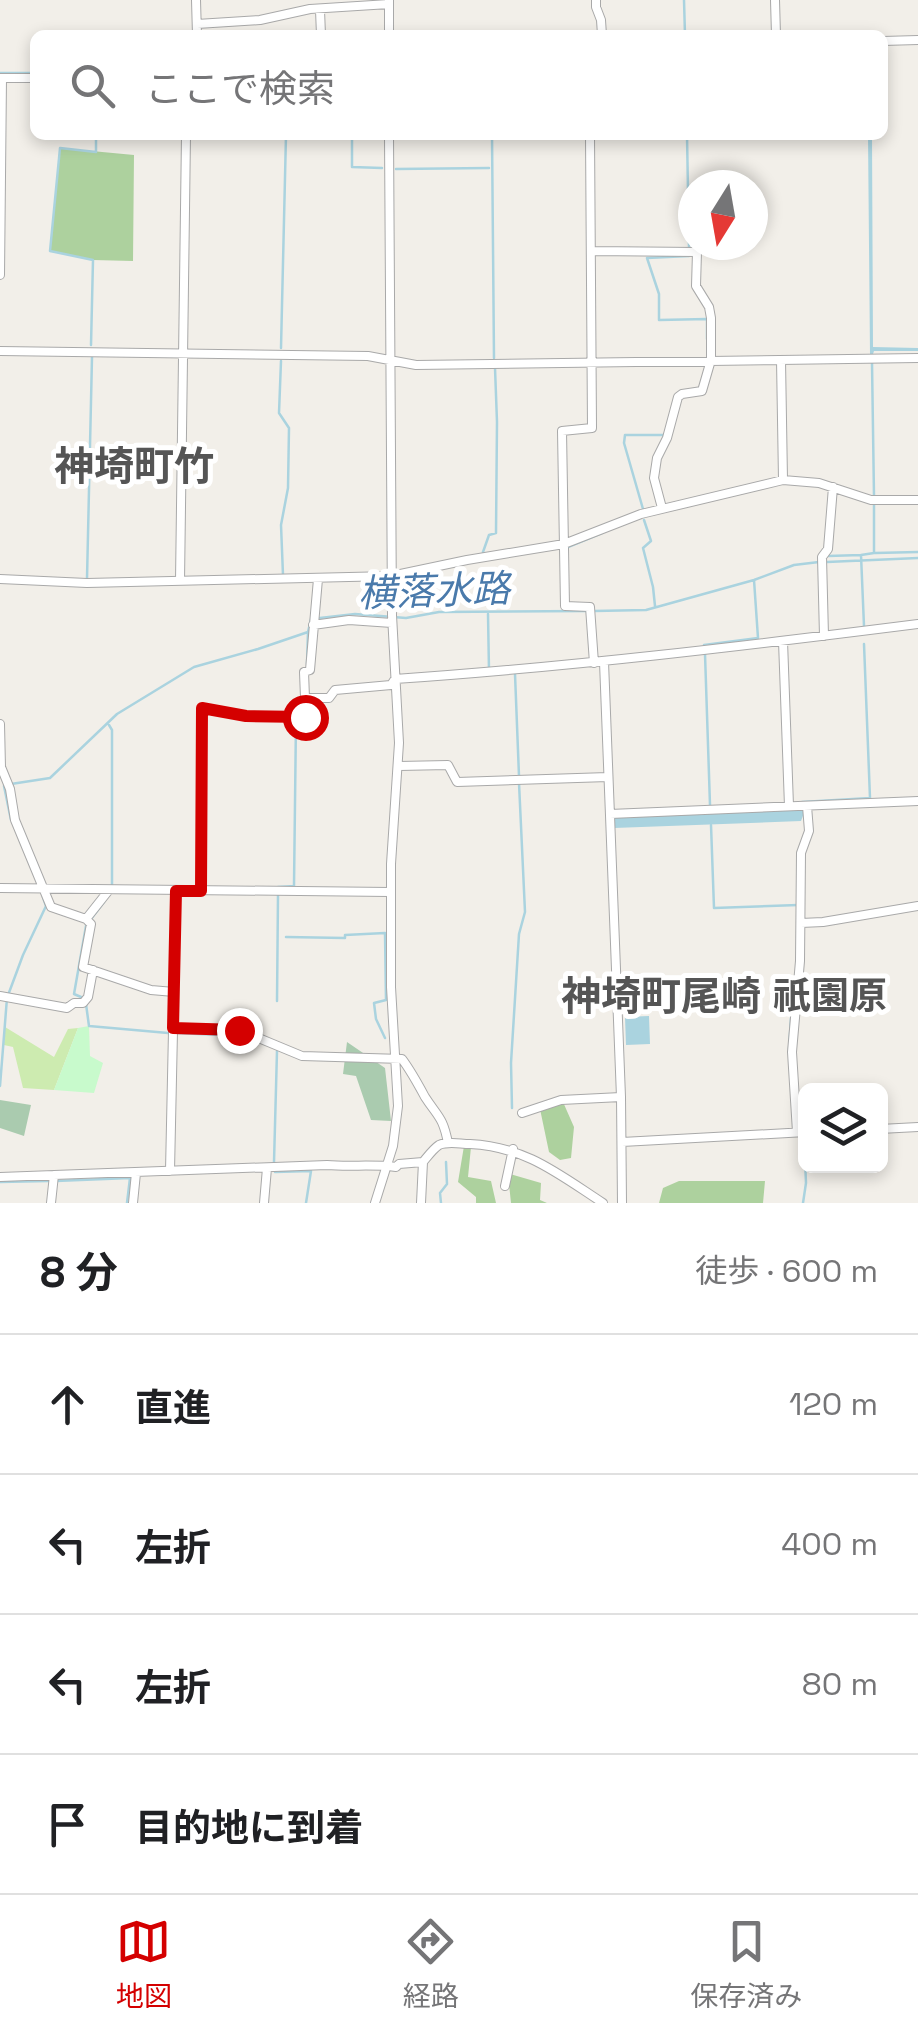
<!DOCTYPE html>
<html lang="ja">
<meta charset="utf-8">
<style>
:root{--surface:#fff;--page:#f2f2f2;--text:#202124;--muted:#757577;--line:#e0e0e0;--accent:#d40000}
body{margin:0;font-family:"Space Grotesk","Noto Sans JP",sans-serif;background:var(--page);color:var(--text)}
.controls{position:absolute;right:30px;bottom:30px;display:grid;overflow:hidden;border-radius:15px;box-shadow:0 5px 15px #0003}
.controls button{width:90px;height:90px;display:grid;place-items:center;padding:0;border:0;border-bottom:2px solid var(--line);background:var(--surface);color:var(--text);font:50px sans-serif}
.compass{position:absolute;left:678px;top:170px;width:90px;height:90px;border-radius:50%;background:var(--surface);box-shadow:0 5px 15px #0003;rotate:191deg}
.stop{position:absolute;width:30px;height:30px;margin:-22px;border:8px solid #d40000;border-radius:50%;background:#fff}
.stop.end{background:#d40000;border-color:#fff;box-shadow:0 2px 10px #0008}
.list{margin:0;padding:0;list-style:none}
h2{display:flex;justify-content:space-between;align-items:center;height:130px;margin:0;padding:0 40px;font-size:42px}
h2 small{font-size:32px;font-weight:400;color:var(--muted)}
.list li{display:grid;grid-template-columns:65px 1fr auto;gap:30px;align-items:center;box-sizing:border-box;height:140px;padding:0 40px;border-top:2px solid var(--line)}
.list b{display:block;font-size:38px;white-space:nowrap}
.list em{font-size:32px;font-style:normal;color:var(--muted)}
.icon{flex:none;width:55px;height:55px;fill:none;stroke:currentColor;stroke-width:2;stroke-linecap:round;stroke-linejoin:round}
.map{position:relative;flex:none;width:918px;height:1203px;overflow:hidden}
.search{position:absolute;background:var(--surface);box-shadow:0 5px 15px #0003;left:30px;right:30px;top:30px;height:110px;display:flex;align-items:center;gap:25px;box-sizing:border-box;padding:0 35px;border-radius:15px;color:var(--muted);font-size:38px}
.sheet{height:690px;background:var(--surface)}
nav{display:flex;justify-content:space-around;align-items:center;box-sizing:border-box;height:140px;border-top:2px solid var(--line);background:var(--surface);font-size:28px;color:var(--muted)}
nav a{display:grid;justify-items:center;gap:5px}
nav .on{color:var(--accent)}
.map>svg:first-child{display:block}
.grass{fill:#cdebb0}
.forest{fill:#add19e}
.cemetery{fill:#aacbaf}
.park{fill:#c8facc}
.water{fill:#aad3df}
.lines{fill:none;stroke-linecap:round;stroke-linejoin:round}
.stream{stroke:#aad3df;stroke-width:2.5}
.minor-casing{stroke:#a9a9a9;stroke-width:10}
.minor{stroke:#fff;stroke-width:8}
.route{stroke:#d40000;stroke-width:12}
.labels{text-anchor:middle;stroke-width:10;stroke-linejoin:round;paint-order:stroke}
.water-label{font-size:38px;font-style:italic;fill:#4a7aab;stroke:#fff}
.neighbourhood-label{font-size:38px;font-weight:bold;fill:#555;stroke:#fff}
.quarter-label{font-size:40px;font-weight:bold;fill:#555;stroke:#fff}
</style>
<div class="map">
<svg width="918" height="1203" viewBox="0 0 918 1203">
<rect width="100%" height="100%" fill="#f2efe9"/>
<path class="grass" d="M5,1027l49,30 14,-28 10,-1 -24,62 -31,-2 -10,-41 -9,-2z"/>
<path class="forest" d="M60,148l74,7 -1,106 -40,-1 -43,-9z
M563,1102l11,25 -3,31 -11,2 -11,-8 -9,-43z
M464,1146l7,1 -3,30 23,4 5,22h-20v-6l-18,-15z
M510,1174l31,9 -1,17 7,3h-36l-2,-19z
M679,1181h86l-2,22h-104l4,-15z"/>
<path class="cemetery" d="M347,1042l38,26 6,53 -20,-1 -15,-44 -13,-2z
M0,1100l31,5 -7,31 -24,-8z"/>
<path class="park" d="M89,1026l1,30 13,7 -9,30 -40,-3 24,-62z"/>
<path class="water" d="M868,135h4l1,212 45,1v3h-44l-1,3h-3z
M803,809l1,4 -3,8 -187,7 -1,-12z
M649,1016l1,28 -24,1 -1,-28z"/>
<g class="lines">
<path class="stream" d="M684,0l1,35
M0,73h35
M352,135v32l30,1
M492,135l2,223
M687,135l2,112
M396,169l93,-1
M689,253v3l-42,2 12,36v26l48,-1v20
M91,345l2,-85 -43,-9 10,-103 36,4v-17
M281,348l5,-213
M281,361l-2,52 10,15 -1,60 -7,37 2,50
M872,363l2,133
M643,509l-19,-66 1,-8h39l1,-2
M644,520l7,21 -8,7 10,39 2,19
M568,547l34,-14
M483,552l6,-17 7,-2 1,-111 -2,-54
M875,553l43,-1
M828,556l33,-1
M827,562l91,-4
M87,579l5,-222
M594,611l52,-1 108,-30 40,-15 25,-3
M488,614l1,57
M864,626l-3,-71 13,-2v-49
M704,645l54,-7 -4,-58
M705,654l5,151
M307,664l1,-32
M515,674l4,102
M109,725l3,5v157
M11,784l39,-6 67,-64 77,-47 64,-18 50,-17 3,-13 44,-5 51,4 33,-6 147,-1
M4,786l7,34
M802,802l68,-4 -6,-154
M711,825l3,83 84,-3
M278,887l16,-1 2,-166
M91,919l13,-17
M286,937l59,1v-3l40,-2 1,67 -12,3 2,16 9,19
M81,997l-7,-3 12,-68
M277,1001l1,-106
M86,1004l3,22 79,7
M176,1033l66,3 10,4
M789,1049l2,-31
M0,1086l7,-88 16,-43 23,-49 -3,-9
M512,1108l-1,-45 8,-129 6,-22 -6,-129
M274,1162l3,-111
M275,1172l36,-1 -5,32
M56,1181l74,-3 -3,25
M0,1182l48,-1
M441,1203l-1,-10 7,-9 -1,-22
M803,1203l3,-20 -2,-47"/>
<g class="minor-casing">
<path id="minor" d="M196,0l1,35
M596,0v7l5,13 1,15
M775,0l1,35
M320,10l1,25
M197,24l63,-4 50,-11 79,-5
M389,35v-35
M883,41l35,-1
M0,78h35
M590,135l2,293 -30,3 3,175 25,1 4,56
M591,251l106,1 -1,34 13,21 2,11v42l-9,31 -20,3 -4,3 -11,41 -10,20 -3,20 8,30
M0,275l2,-197
M0,351l368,5 48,9 502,-7
M781,360l2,120
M0,579l87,4 304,-7 76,-16 97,-16 77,-30 142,-34 36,3 52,17h47
M180,581l6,-446
M313,625l36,-5 43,3
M824,636l-2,-79 6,-8 5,-62
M783,641l6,165
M604,662l17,435 1,106
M305,698l-1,-26 6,-2 8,-91
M0,724l1,43 9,22 5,31 36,87 35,12 5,5 -8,43 68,23 23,2
M399,766l49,-1 9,17 151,-5
M610,814l308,-13
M0,888l390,4
M201,891l1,-183 43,8 60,1v-19h24l6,-8 56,-5 4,-6c175,-12 349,-33 523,-55
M86,919l23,-29
M801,923l22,-1 95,-16
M0,996l67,12 7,-5h9l5,-6 5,-27
M173,1028l66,2 63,26 100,3c9,12 16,25 23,38 13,20 18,20 23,46
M522,1113l39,-13 60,-3
M880,1129l38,-2
M797,1132l-5,-80 8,-91 1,-108 8,-22 -2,-25
M622,1142l184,-10
M170,1171l6,-280
M0,1177l327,-12c23,2 46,-1 69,2l3,-3 24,-2c5,-6 10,-13 16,-17 9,-4 21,-1 31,-1 56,3 87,29 133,59
M505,1186l8,-37
M51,1203l3,-28
M133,1203l3,-30
M264,1203l3,-35
M375,1203l18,-57 5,-40 -7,-119v-123l8,-121 -7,-128 -3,-480
M421,1203l2,-41"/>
</g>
<use href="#minor" class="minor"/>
</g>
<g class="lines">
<path class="route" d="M239,1030l-66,-2 3,-137h25l1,-183 44,8 59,1"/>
</g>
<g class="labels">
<g class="water-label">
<text transform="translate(434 591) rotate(-2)" y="13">横落水路</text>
</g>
<g class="neighbourhood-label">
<text x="830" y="1009">祇園原</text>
</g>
<g class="quarter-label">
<text x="134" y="480">神埼町竹</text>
<text x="661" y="1010">神埼町尾崎</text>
</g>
</g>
</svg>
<div class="controls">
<button><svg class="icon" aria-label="layers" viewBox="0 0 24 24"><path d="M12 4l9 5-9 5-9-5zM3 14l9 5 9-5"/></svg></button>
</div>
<svg class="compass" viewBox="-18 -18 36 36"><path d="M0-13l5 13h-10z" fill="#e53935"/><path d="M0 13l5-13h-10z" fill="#757577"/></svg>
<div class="stop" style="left:305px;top:717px"></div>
<div class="stop end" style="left:239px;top:1030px"></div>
<div class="search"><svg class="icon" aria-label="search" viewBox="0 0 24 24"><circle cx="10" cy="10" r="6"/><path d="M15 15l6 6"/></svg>ここで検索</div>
</div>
<section class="sheet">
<h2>8 分<small>徒歩 · 600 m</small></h2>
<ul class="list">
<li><svg class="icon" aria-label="ahead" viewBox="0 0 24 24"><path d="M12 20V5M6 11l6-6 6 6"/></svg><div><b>直進</b></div><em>120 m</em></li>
<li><svg class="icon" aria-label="left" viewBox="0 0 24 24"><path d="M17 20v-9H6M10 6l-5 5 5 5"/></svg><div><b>左折</b></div><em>400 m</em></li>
<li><svg class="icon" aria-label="left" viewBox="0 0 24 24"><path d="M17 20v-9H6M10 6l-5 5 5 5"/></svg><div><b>左折</b></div><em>80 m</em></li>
<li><svg class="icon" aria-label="arrive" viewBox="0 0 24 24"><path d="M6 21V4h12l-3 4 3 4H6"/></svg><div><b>目的地に到着</b></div></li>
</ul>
</section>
<nav>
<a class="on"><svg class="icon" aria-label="map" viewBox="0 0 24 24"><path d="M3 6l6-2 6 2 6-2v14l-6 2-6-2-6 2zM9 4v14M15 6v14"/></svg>地図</a>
<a><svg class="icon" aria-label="directions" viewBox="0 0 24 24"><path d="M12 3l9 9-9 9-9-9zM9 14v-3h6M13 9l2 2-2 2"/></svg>経路</a>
<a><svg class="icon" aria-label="saved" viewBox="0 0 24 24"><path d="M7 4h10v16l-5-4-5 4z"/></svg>保存済み</a>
</nav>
